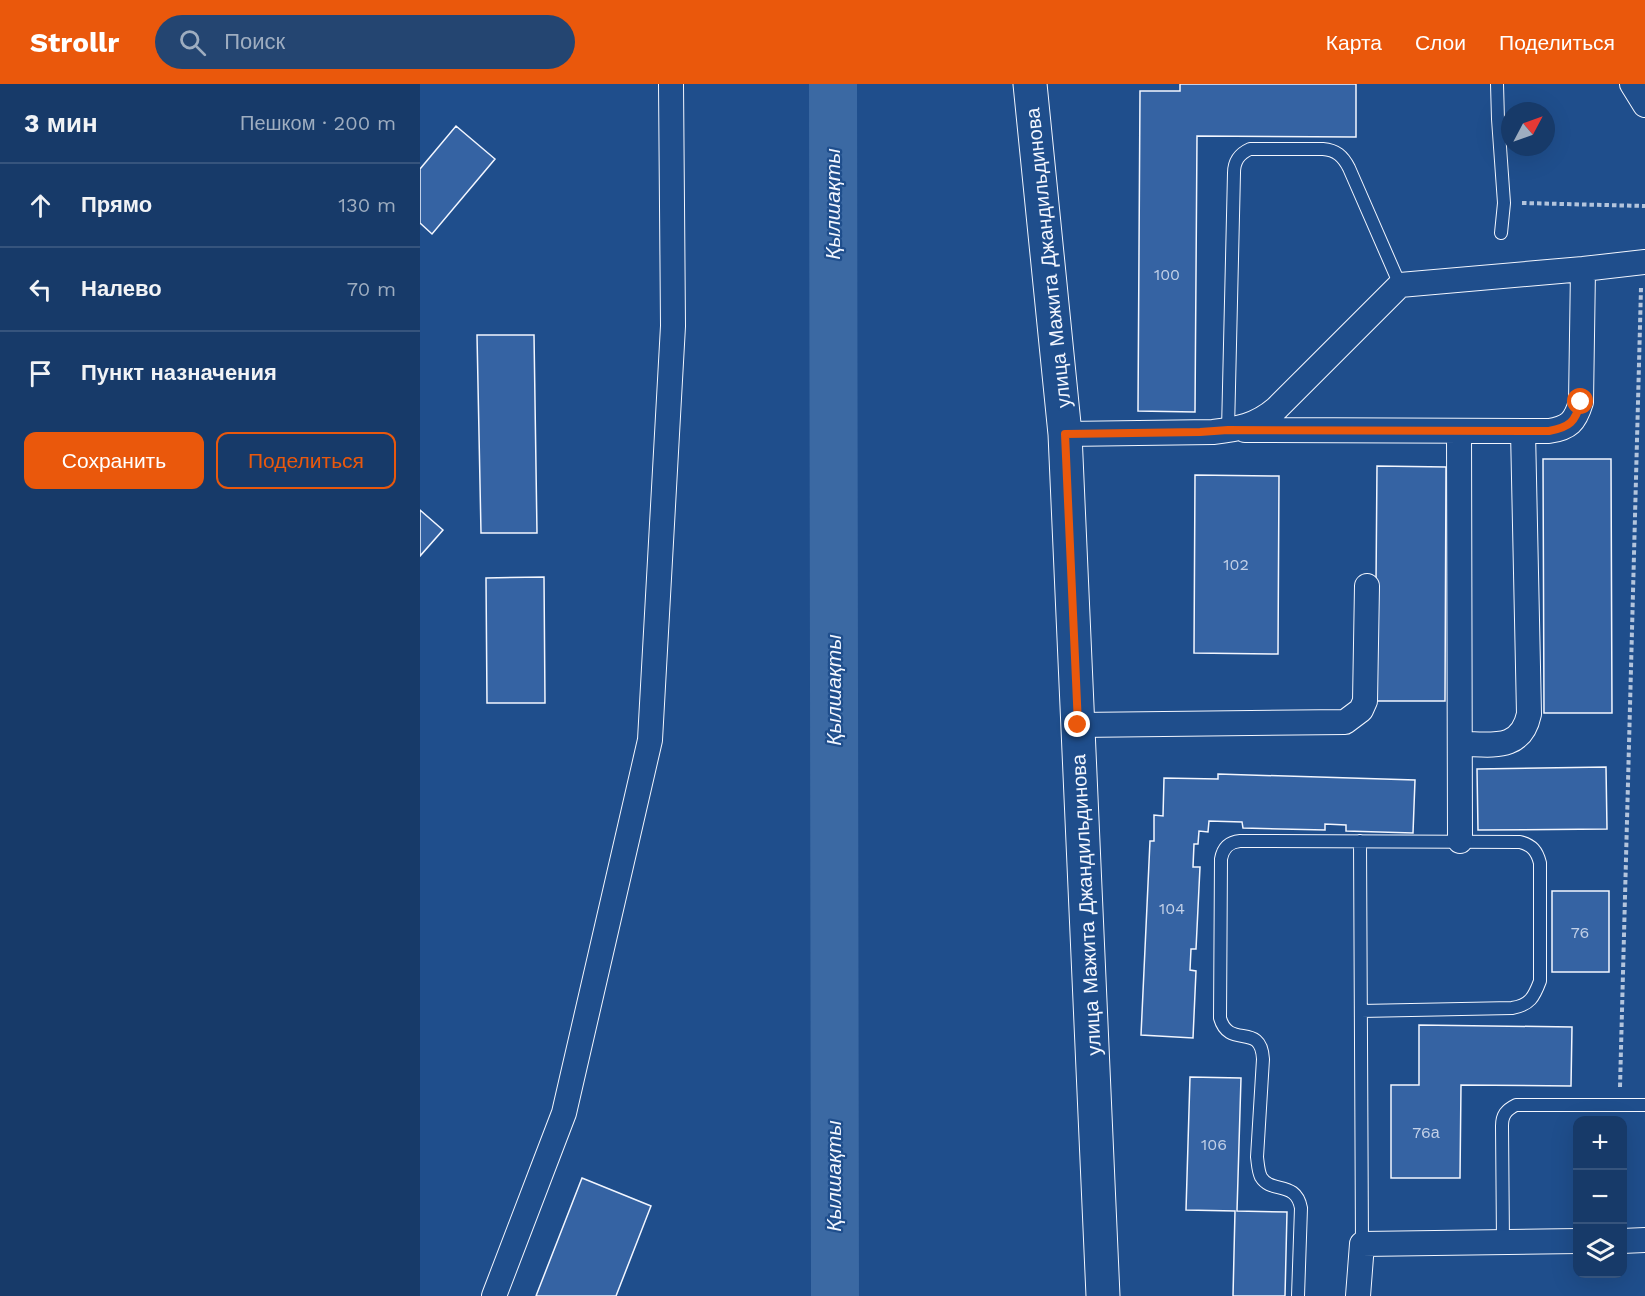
<!DOCTYPE html>
<html lang="ru">
<meta charset="utf-8">
<style>
:root{--surface:#173a69;--page:#244571;--text:#f1f3f6;--muted:#9eadc0;--line:#36547d;--accent:#ea580c}
body{margin:0;font-family:"Work Sans",sans-serif;background:var(--page);color:var(--text)}
.controls{position:absolute;right:18px;bottom:18px;display:grid;overflow:hidden;border-radius:12px;box-shadow:0 6px 24px #0002}
.controls button{width:54px;height:54px;display:grid;place-items:center;padding:0;border:0;border-bottom:2px solid var(--line);background:var(--surface);color:var(--text);font:30px sans-serif}
.compass{position:absolute;left:1081px;top:18px;width:54px;height:54px;border-radius:50%;background:var(--surface);box-shadow:0 6px 24px #0002;rotate:49deg}
.stop{position:absolute;width:18px;height:18px;margin:-14px;border:4px solid #ea580c;border-radius:50%;background:#fff}
.stop.end{background:#ea580c;border-color:#fff;box-shadow:0 2px 6px #0008}
.list{margin:0;padding:0;list-style:none}
h2{display:flex;justify-content:space-between;align-items:center;height:78px;margin:0;padding:0 24px;font-size:26px}
h2 small{font-size:20px;font-weight:400;color:var(--muted)}
.list li{display:grid;grid-template-columns:39px 1fr auto;gap:18px;align-items:center;box-sizing:border-box;height:84px;padding:0 24px;border-top:2px solid var(--line)}
.list b{display:block;font-size:22px;white-space:nowrap}
.list em{font-size:20px;font-style:normal;color:var(--muted)}
.actions{display:flex;gap:12px;padding:18px 24px}
.actions a{flex:1;padding:14px 0;border:2px solid var(--accent);border-radius:12px;text-align:center;font-size:21px;color:var(--accent)}
.actions .main{background:var(--accent);color:#fff}
.icon{flex:none;width:33px;height:33px;fill:none;stroke:currentColor;stroke-width:2;stroke-linecap:round;stroke-linejoin:round}
.map{position:relative;flex:none;width:1225px;height:1212px;overflow:hidden}
header{display:flex;align-items:center;gap:36px;box-sizing:border-box;height:84px;padding:0 30px;background:var(--accent);color:#fff}
header strong{font-size:28px}
nav{display:flex;gap:33px;margin-inline-start:auto;font-size:21px}
.search{width:420px;height:54px;background:var(--page);display:flex;align-items:center;gap:15px;box-sizing:border-box;padding:0 21px;border-radius:33px;color:var(--muted);font-size:22px}
main{display:flex}
aside{flex:1;background:var(--surface)}
.map>svg:first-child{display:block}
.lines{fill:none;stroke-linecap:round;stroke-linejoin:round}
.river{stroke:#3b69a3;stroke-width:48}
.building{fill:#3563a3;stroke:#f2f6ff;stroke-width:1.5}
.lane-casing{stroke:#f2f6ff;stroke-width:14}
.street-casing{stroke:#f2f6ff;stroke-width:26}
.secondary-casing{stroke:#f2f6ff;stroke-width:35}
.path{stroke:#b3c4dc;stroke-width:4;stroke-dasharray:4.5 3;stroke-linecap:butt}
.lane{stroke:#1f4e8c;stroke-width:12}
.street{stroke:#1f4e8c;stroke-width:24}
.secondary{stroke:#1f4e8c;stroke-width:33}
.route{stroke:#ea580c;stroke-width:8}
.labels{text-anchor:middle;stroke-width:4.5;stroke-linejoin:round;paint-order:stroke}
.number-label{font-size:16px;fill:#c3d1e8}
.street-label{font-size:20px;fill:#f2f6ff;stroke:#1f4e8c}
.water-label{font-size:21px;font-style:italic;fill:#f2f6ff;stroke:#1f4e8c}
</style>
<header>
<strong>Strollr</strong>
<div class="search"><svg class="icon" aria-label="search" viewBox="0 0 24 24"><circle cx="10" cy="10" r="6"/><path d="M15 15l6 6"/></svg>Поиск</div>
<nav><a>Карта</a><a>Слои</a><a>Поделиться</a></nav>
</header>
<main>
<aside>
<h2>3 мин<small>Пешком · 200 m</small></h2>
<ul class="list">
<li><svg class="icon" aria-label="ahead" viewBox="0 0 24 24"><path d="M12 20V5M6 11l6-6 6 6"/></svg><div><b>Прямо</b></div><em>130 m</em></li>
<li><svg class="icon" aria-label="left" viewBox="0 0 24 24"><path d="M17 20v-9H6M10 6l-5 5 5 5"/></svg><div><b>Налево</b></div><em>70 m</em></li>
<li><svg class="icon" aria-label="arrive" viewBox="0 0 24 24"><path d="M6 21V4h12l-3 4 3 4H6"/></svg><div><b>Пункт назначения</b></div></li>
</ul>
<div class="actions"><a class="main">Сохранить</a><a>Поделиться</a></div>
</aside>
<div class="map">
<svg width="1225" height="1212" viewBox="0 0 1225 1212">
<rect width="100%" height="100%" fill="#1f4e8c"/>
<g class="lines">
<path class="river" d="M413,0l2,1212"/>
</g>
<path class="building" d="M760,0h176v53l-159,-1 -2,276 -57,-1 2,-320h40z
M36,42l39,33 -63,75 -12,-11v-54z
M57,251h57l3,198h-56z
M1123,375h68l1,254h-68z
M957,382l69,1 -1,234h-70z
M775,391l84,1 -1,178 -84,-1z
M0,426l23,20 -23,26z
M124,493l1,126h-58l-1,-125z
M1186,683l1,62 -129,1 -1,-61z
M798,690l197,6 -2,53 -67,-2v-6l-21,-1v6l-82,-2 -1,-6 -33,-1 -1,11 -9,-1 -1,13h-4l-1,23h7l-4,82h-5l-1,21 6,1 -3,67 -52,-3 9,-194h4v-26l9,1 1,-38 54,1z
M1132,807h57v81h-57z
M999,941l153,2 -1,59 -110,-1 -1,93h-69v-93h28z
M770,993l51,1 -4,133 50,1 -2,84h-52l2,-85 -49,-1z
M162,1094l69,28 -35,90h-80z"/>
<g class="lines">
<g class="lane-casing">
<path id="lane" d="M1077,0l1,35 6,84 -3,30
M808,346l6,-257c0,-12 5,-19 16,-24h73c13,1 20,7 26,19l51,117
M940,757l2,403
M1083,1158l-1,-116c0,-11 4,-16 14,-21h129
M878,1212l3,-88c-5,-28 -30,-14 -40,-31 -3,-6 -3,-13 -4,-20l6,-98c-2,-38 -34,-9 -43,-41l1,-159c2,-11 8,-17 19,-18l280,1c12,3 17,9 20,21v118c-6,16 -10,24 -28,27l-151,3"/>
</g>
<g class="street-casing">
<path id="street" d="M1212,0l13,21
M825,346l304,1c20,-3 26,-9 32,-29l2,-133
M1039,347l1,410
M645,350l148,-2c25,-3 43,-6 63,-23l124,-124 183,-16 62,-7
M658,641l267,-3 16,-12 4,-9 2,-115
M1040,660c31,0 61,8 69,-30l-6,-283
M1202,1157l23,-1
M74,1212l70,-183 86,-373 23,-414 -2,-242
M938,1212l4,-52 216,-3"/>
</g>
<g class="secondary-casing">
<path id="secondary" d="M610,0l35,350 38,862"/>
</g>
<path class="path" d="M1102,119l123,3
M1200,1003l21,-799"/>
<use href="#lane" class="lane"/>
<use href="#street" class="street"/>
<use href="#secondary" class="secondary"/>
</g>
<g class="lines">
<path class="route" d="M658,641l-13,-291 135,-2 28,-2 321,1c21,-4 26,-9 32,-29"/>
</g>
<g class="labels">
<g class="number-label">
<text x="747" y="196">100</text>
<text x="816" y="486">102</text>
<text x="752" y="830">104</text>
<text x="1160" y="854">76</text>
<text x="1006" y="1054">76а</text>
<text x="794" y="1066">106</text>
</g>
<g class="street-label">
<text transform="translate(628 174) rotate(-96)" y="7">улица Мажита Джандильдинова</text>
<text transform="translate(666 821) rotate(-93)" y="7">улица Мажита Джандильдинова</text>
</g>
<g class="water-label">
<text transform="translate(413 120) rotate(-90)" y="7">Қылшақты</text>
<text transform="translate(414 606) rotate(-90)" y="7">Қылшақты</text>
<text transform="translate(414 1092) rotate(-90)" y="7">Қылшақты</text>
</g>
</g>
</svg>
<div class="controls">
<button>+</button>
<button>−</button>
<button><svg class="icon" aria-label="layers" viewBox="0 0 24 24"><path d="M12 4l9 5-9 5-9-5zM3 14l9 5 9-5"/></svg></button>
</div>
<svg class="compass" viewBox="-18 -18 36 36"><path d="M0-13l5 13h-10z" fill="#e53935"/><path d="M0 13l5-13h-10z" fill="#9eadc0"/></svg>
<div class="stop" style="left:1161px;top:318px"></div>
<div class="stop end" style="left:658px;top:641px"></div>
</div>
</main>
